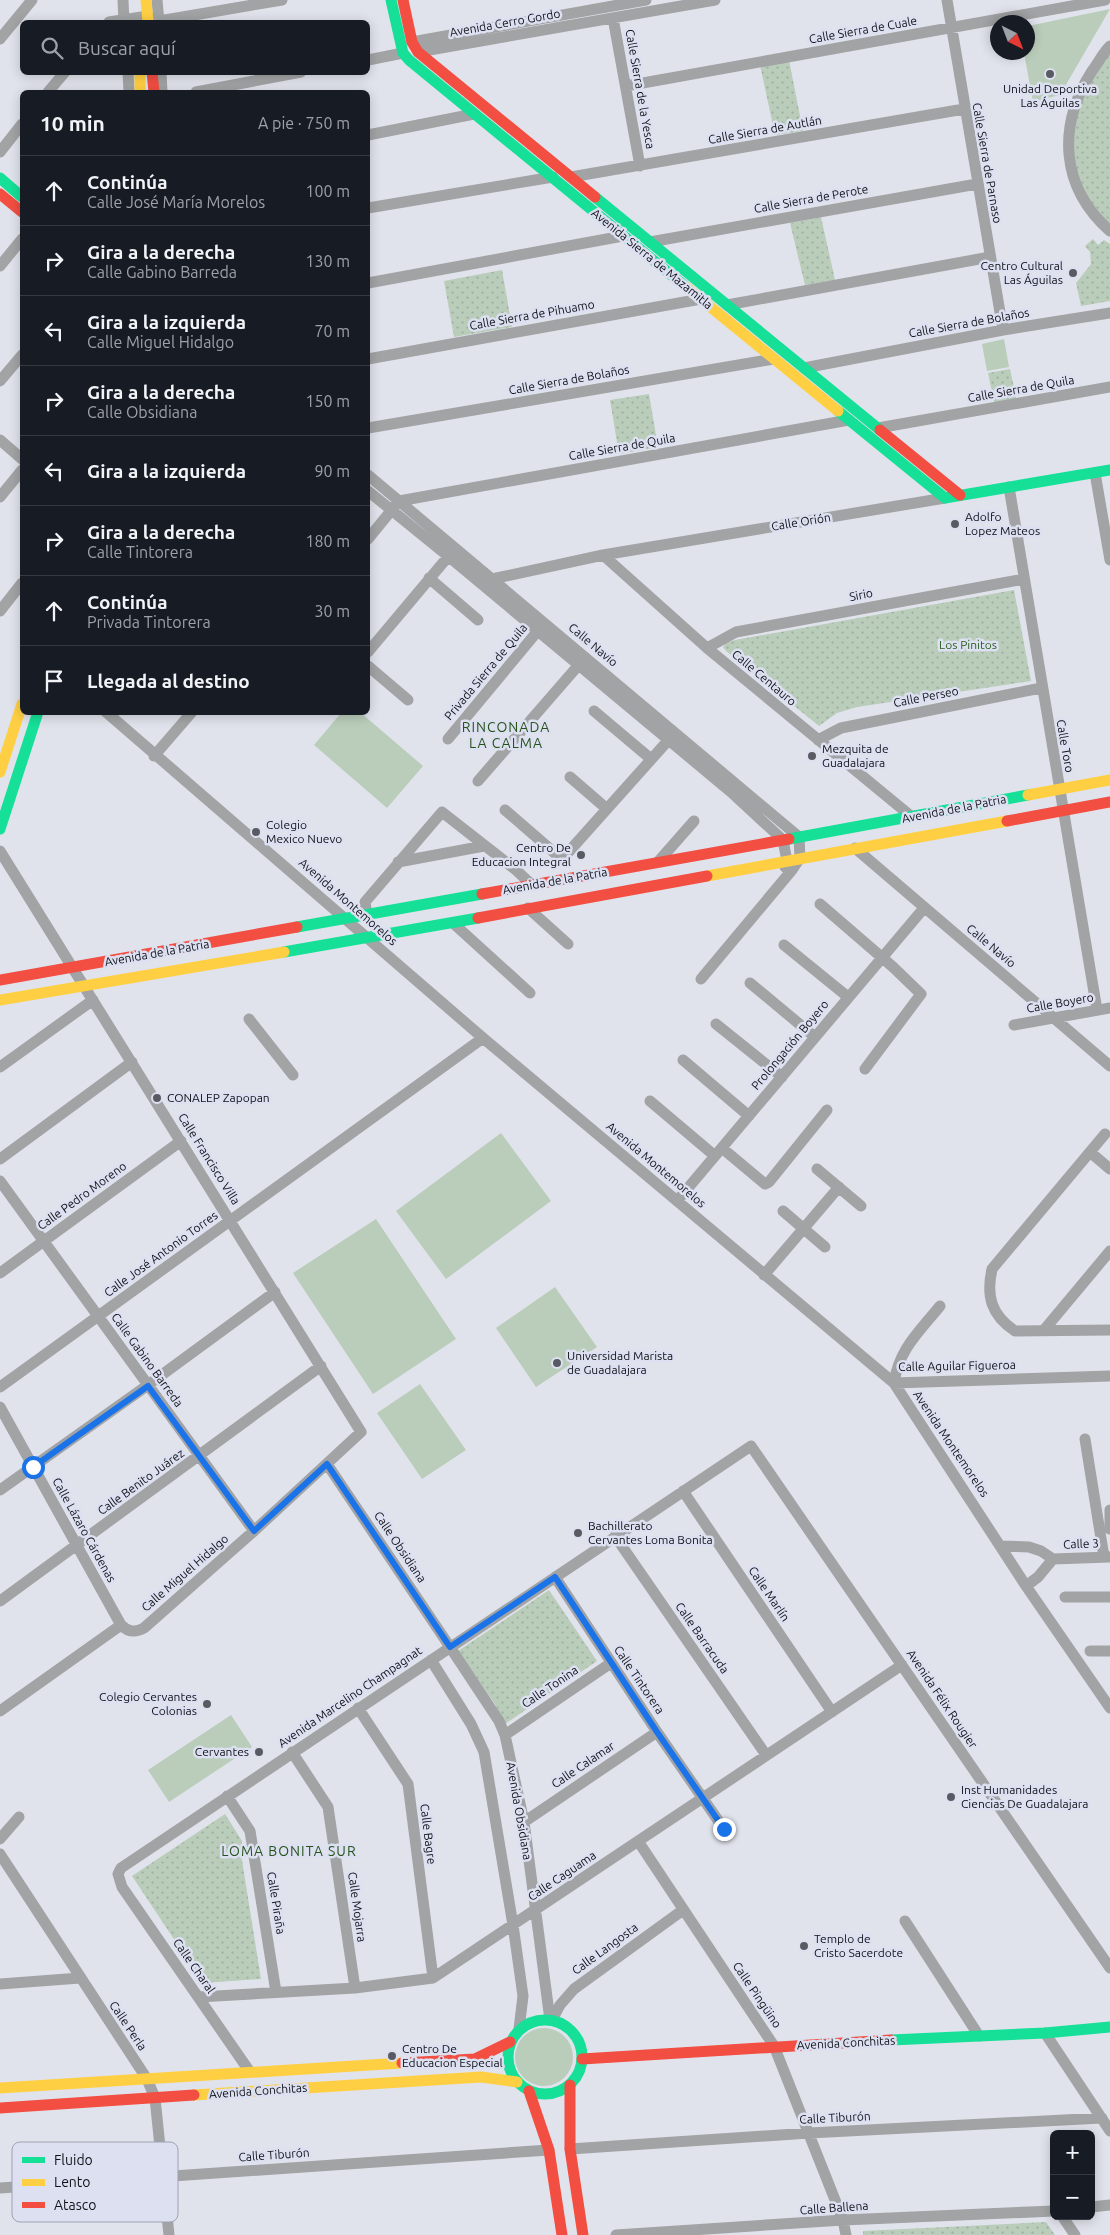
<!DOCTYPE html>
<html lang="es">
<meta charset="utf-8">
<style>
:root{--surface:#171b24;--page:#242831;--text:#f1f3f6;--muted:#9ea1a6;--line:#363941}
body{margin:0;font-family:Ubuntu,sans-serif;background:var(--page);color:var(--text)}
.controls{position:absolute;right:15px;bottom:15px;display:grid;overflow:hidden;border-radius:8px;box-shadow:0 2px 12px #0003}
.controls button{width:45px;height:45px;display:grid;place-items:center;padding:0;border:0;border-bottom:1px solid var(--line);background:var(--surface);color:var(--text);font:25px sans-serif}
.compass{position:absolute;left:990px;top:15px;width:45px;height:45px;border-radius:50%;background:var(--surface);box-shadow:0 2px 12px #0003;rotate:138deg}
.stop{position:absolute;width:15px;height:15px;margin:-11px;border:4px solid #1a73e8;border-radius:50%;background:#fff}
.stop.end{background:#1a73e8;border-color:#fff;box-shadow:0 1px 5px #0008}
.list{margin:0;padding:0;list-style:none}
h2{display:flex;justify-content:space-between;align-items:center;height:65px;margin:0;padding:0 20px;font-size:21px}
h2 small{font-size:16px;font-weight:400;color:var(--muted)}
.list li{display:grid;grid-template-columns:32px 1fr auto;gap:15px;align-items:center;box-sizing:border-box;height:70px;padding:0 20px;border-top:1px solid var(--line)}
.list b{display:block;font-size:19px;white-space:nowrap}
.list p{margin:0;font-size:16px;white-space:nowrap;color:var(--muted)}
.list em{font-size:16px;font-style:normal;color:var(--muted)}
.icon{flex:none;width:28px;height:28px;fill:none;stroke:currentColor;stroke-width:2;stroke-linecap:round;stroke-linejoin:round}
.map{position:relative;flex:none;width:1110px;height:2235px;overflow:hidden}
.search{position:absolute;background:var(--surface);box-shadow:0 2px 12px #0003;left:20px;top:20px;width:350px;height:55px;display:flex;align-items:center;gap:12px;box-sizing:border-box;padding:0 18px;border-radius:8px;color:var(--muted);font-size:19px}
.panel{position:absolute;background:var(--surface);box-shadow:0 2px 12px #0003;left:20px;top:90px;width:350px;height:625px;border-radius:8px}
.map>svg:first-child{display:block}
.grass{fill:#b9cdba}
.park{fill:url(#park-dots)}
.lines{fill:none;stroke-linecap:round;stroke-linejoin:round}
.street{stroke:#a1a3a5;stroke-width:11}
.fast{stroke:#16e098;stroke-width:11}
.slow{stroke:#ffcf43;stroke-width:11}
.jam{stroke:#f24e42;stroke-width:11}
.route{stroke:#1a73e8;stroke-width:6}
.poi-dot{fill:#5a5b62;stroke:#dce0f1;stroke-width:2}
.labels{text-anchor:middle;stroke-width:5;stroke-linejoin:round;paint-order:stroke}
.street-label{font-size:12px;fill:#111218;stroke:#dce0f1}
.poi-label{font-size:12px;fill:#111218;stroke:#dce0f1;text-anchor:start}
.park-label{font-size:12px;fill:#295e1c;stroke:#dce0f1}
.neighbourhood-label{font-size:14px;letter-spacing:1px;fill:#26531b;stroke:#dce0f1}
.key{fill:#dce0f1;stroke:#9fa2b0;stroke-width:1}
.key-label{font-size:14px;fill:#111218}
</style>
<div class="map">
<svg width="1110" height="2235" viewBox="0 0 1110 2235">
<defs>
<pattern id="park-dots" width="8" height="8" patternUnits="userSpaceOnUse" patternTransform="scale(1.25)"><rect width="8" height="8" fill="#b9cdba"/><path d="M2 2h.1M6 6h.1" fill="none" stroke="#9eaf9f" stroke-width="1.8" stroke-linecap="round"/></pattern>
</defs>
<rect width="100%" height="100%" fill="#e1e3ec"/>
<path class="grass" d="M1110,9l-50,86 -27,7 -9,-49 4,-1v-26z
M1004,339l5,28 -22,4 -5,-27z
M341,713h20l62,53 -36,42 -73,-63z
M501,1133l50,68 -105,78 -50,-68z
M376,1219l80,120 -83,55 -80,-121z
M555,1287l42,60 -61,40 -40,-59z
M420,1384l46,66 -44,29 -45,-66z
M231,1715l21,32 -83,55 -21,-32z
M515 2057a29 29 0 1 1 58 0a29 29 0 1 1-58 0Z"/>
<path class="park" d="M1110,53v172l-28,-33 -8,-33 -1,-36 15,-37z
M789,60l14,71 -28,4 -15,-70z
M821,217l14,63 -30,5 -15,-62z
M1093,239l5,6 6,-5 6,4v57l-29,5 -5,-23 15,-19 -1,-12 -5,-6z
M502,270l10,57 -58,10 -10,-56z
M1010,369l7,33 -22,4 -7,-33z
M649,394l9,53 -39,7 -9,-54z
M1014,590l17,91 -174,26 -20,6 -18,13 -93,-75 -3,-4 3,-4 9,-3z
M549,1590l48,71 -92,63 -10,-20 -37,-53z
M225,1814l17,27 -1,13 20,125 -58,4 -71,-107z
M1046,2222l9,13h-192v-4z"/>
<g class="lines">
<path class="street" d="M123,0l1,22
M157,0l2,22
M947,0l56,330
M613,18l27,148
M159,21l123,-21
M109,22l39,-6
M0,39l32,-39
M412,42l234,-42
M1110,46c-7,7 -12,17 -18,25 -35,55 -32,116 18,160
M418,52l297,-52
M368,60l35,-7
M128,72l1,20
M161,72l1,20
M626,86l479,-86
M48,92l17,-20
M196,92l105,-20
M368,135l106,-21
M0,152l22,-28
M571,177l393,-68
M368,208l185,-31
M650,242l327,-58
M0,266l22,-27
M368,283l255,-47
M727,305l263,-48
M368,359l333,-60
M804,368l199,-38 107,-17
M0,381l22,-26
M368,428l406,-69
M878,428l232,-41
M0,440l22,19
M1095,473l15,87
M368,475l431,362 1,21 -8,12 -91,109
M1009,487l88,523
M368,491l80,65 283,236 52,48 4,21 -2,6
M0,497l22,-27
M368,539l31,-38 450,-81
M603,555l104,93 205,169
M429,578l49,42
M492,579l111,-24 342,-57
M0,611l22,-28
M707,648l29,-16 288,-53
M368,652l84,-100
M368,666l40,34
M594,711l57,48
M106,712l377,326 411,345 132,203 84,122
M448,739l93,-112
M818,740l23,-12 200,-40
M154,756l38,-44
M570,777l37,32
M478,781l105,-121
M505,810l52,45 7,2 109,-122
M855,848l255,218
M0,851l361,581 -107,99 -110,97c-9,5 -16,4 -23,-3l-121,-218
M398,862l86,-16
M658,862l36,-41
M820,904l73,63 28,27 -56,75
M528,908l40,36
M367,915l-2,-13 77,-90 74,58 16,15
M453,923l77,70
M784,945l64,52
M750,983l65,54
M249,1019l44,56
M716,1024l66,53
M1014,1025l96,-17
M683,1060l66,56
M0,1067l93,-67
M650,1101l65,55
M1105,1134l-113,135c-6,27 -1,46 23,62l95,-1
M722,1148l43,36 4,-2 58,-72
M1090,1152l20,17
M0,1159l132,-97
M817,1169l44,37
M0,1181l254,350
M677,1201l247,-293
M783,1211l42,36
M0,1273l181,-132
M764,1275l75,-88
M940,1306c-21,26 -41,43 -46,77l216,-7
M1044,1330l66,-79
M0,1387l483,-349
M1085,1439l19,118
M327,1464l123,183 49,74 6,14 19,87 26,198
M0,1490l148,-105 127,-93
M683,1491l149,221
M1110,1510v19
M615,1536l151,219
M1002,1546l27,1 12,4 12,8 57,-2
M555,1577l102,155 67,97
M1026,1586l12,-9 15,-18
M1065,1597h45
M0,1601l321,-235
M1090,1651h20
M431,1660l40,64 13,28 29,173 10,71 -4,33
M358,1708l50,76 25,194
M0,1711l121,-86
M505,1735l106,-72
M292,1752l36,55 27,181
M227,1796l23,35 26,161
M524,1822l133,-90
M0,1839l19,-22
M638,1841l136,205 69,174 3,15
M0,1854l147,225 8,19 14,137
M905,1921l74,115
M0,1984l80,-6
M199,1997l156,-9 78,-10 469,-313
M552,2020l8,-15 14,-16 109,-79
M1045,2033l65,98
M250,2072l-128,-185 -4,-13 3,-6 630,-422 359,522
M570,2149l239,-16 293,-15
M0,2188l549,-38
M1091,2207l19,-2
M1062,2216l13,19
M616,2235l227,-15 211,-9"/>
<path class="fast" d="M391,0l12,53 6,7 277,227
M0,178l22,19
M595,197l285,233
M838,411l107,87 165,-28
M0,829l38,-117
M789,839l239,-44
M297,927l185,-33
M284,952l194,-34
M508 2057a37 37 0 1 1 74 0a37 37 0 1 1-74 0Z
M891,2040l154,-7 65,-6"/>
<path class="slow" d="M146,0l2,22
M140,72v20
M686,287l152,124
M0,772l22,-68
M1028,795l82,-15
M707,876l300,-55
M0,1000l284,-48
M0,2088l402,-25
M194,2095l287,-18 36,5"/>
<path class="jam" d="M403,0l9,42 6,10 177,145
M152,72l2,20
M0,194l22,18
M880,430l80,65
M1007,821l103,-19
M482,894l307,-55
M478,918l229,-42
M0,980l297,-53
M582,2059l309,-19
M402,2063l73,-4 35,-17
M570,2085v64l13,86
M529,2091l20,59 13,85
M0,2108l194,-13"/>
</g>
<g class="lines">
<path class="route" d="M33,1467l115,-81 106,145 73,-67 123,183 105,-70 102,155 67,97"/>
</g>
<g class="poi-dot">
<circle cx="1050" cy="74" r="5"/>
<circle cx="1073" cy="273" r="5"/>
<circle cx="955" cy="524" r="5"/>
<circle cx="812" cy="756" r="5"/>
<circle cx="256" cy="832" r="5"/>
<circle cx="581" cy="855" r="5"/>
<circle cx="157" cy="1098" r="5"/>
<circle cx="557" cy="1363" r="5"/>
<circle cx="578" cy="1533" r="5"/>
<circle cx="207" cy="1704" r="5"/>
<circle cx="259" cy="1752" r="5"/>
<circle cx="951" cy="1797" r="5"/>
<circle cx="804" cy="1946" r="5"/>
<circle cx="392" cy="2056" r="5"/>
</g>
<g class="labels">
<g class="street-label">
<text transform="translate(505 23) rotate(-10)" y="4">Avenida Cerro Gordo</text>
<text transform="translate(863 30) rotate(-10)" y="4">Calle Sierra de Cuale</text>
<text transform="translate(640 89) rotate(80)" y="4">Calle Sierra de la Yesca</text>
<text transform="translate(765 130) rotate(-10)" y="4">Calle Sierra de Autlán</text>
<text transform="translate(987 163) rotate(80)" y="4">Calle Sierra de Parnaso</text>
<text transform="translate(811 199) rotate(-10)" y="4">Calle Sierra de Perote</text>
<text transform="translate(652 259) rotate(39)" y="4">Avenida Sierra de Mazamitla</text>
<text transform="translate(532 315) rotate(-10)" y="4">Calle Sierra de Pihuamo</text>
<text transform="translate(969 323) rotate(-10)" y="4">Calle Sierra de Bolaños</text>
<text transform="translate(569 380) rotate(-10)" y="4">Calle Sierra de Bolaños</text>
<text transform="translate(1021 389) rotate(-10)" y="4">Calle Sierra de Quila</text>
<text transform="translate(622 447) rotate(-10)" y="4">Calle Sierra de Quila</text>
<text transform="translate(801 522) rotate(-9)" y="4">Calle Orión</text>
<text transform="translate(861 595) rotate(-11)" y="4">Sirio</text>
<text transform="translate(593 645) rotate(40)" y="4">Calle Navío</text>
<text transform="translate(486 672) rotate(-50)" y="4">Privada Sierra de Quila</text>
<text transform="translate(764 678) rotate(40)" y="4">Calle Centauro</text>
<text transform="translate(926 697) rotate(-11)" y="4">Calle Perseo</text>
<text transform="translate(1065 746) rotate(80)" y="4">Calle Toro</text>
<text transform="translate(954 809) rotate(-11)" y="4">Avenida de la Patria</text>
<text transform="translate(555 881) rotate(-10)" y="4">Avenida de la Patria</text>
<text transform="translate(348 902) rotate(41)" y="4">Avenida Montemorelos</text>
<text transform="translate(991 946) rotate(40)" y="4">Calle Navío</text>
<text transform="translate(157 953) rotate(-10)" y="4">Avenida de la Patria</text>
<text transform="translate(1060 1003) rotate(-10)" y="4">Calle Boyero</text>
<text transform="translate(790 1045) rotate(-50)" y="4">Prolongación Boyero</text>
<text transform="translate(209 1159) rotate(58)" y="4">Calle Francisco Villa</text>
<text transform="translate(656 1165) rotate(40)" y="4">Avenida Montemorelos</text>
<text transform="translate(82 1196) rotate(-36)" y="4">Calle Pedro Moreno</text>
<text transform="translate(161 1254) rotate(-36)" y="4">Calle José Antonio Torres</text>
<text transform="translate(147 1360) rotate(54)" y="4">Calle Gabino Barreda</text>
<text transform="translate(957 1366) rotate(-1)" y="4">Calle Aguilar Figueroa</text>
<text transform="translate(951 1444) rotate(56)" y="4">Avenida Montemorelos</text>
<text transform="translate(141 1482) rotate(-36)" y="4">Calle Benito Juárez</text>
<text transform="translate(84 1530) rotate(61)" y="4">Calle Lázaro Cárdenas</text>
<text transform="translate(1081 1544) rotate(-2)" y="4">Calle 3</text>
<text transform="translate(400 1547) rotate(56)" y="4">Calle Obsidiana</text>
<text transform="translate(185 1573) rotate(-41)" y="4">Calle Miguel Hidalgo</text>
<text transform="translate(769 1594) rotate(56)" y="4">Calle Marlín</text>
<text transform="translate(702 1638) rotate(55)" y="4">Calle Barracuda</text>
<text transform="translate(639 1680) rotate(56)" y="4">Calle Tintorera</text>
<text transform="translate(550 1687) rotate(-34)" y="4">Calle Tonina</text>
<text transform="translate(350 1697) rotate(-34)" y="4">Avenida Marcelino Champagnat</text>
<text transform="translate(942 1699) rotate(56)" y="4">Avenida Félix Rougier</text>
<text transform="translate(583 1765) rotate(-34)" y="4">Calle Calamar</text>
<text transform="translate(519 1811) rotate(80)" y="4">Avenida Obsidiana</text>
<text transform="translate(428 1834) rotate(83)" y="4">Calle Bagre</text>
<text transform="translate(562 1876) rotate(-34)" y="4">Calle Caguama</text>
<text transform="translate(276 1903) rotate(81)" y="4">Calle Piraña</text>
<text transform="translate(357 1907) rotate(82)" y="4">Calle Mojarra</text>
<text transform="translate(605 1949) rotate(-36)" y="4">Calle Langosta</text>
<text transform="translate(194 1966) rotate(55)" y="4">Calle Charal</text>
<text transform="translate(757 1995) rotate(56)" y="4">Calle Pingüino</text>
<text transform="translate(128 2026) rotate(56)" y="4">Calle Perla</text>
<text transform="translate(846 2043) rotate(-3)" y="4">Avenida Conchitas</text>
<text transform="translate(258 2091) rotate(-4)" y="4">Avenida Conchitas</text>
<text transform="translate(835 2118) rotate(-3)" y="4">Calle Tiburón</text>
<text transform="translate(274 2155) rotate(-4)" y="4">Calle Tiburón</text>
<text transform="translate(834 2208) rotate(-4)" y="4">Calle Ballena</text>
</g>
<g class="poi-label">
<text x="1050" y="93" text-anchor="middle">Unidad Deportiva<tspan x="1050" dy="14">Las Águilas</tspan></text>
<text x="1063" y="270" text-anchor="end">Centro Cultural<tspan x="1063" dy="14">Las Águilas</tspan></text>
<text x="965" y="521">Adolfo<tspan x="965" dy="14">Lopez Mateos</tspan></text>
<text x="822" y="753">Mezquita de<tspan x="822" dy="14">Guadalajara</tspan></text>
<text x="266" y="829">Colegio<tspan x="266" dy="14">Mexico Nuevo</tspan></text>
<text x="571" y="852" text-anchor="end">Centro De<tspan x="571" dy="14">Educacion Integral</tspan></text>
<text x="167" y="1102">CONALEP Zapopan</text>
<text x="567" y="1360">Universidad Marista<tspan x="567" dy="14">de Guadalajara</tspan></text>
<text x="588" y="1530">Bachillerato<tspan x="588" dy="14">Cervantes Loma Bonita</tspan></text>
<text x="197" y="1701" text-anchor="end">Colegio Cervantes<tspan x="197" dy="14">Colonias</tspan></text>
<text x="249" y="1756" text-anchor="end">Cervantes</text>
<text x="961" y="1794">Inst Humanidades<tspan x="961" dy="14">Ciencias De Guadalajara</tspan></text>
<text x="814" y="1943">Templo de<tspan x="814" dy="14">Cristo Sacerdote</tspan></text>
<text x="402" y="2053">Centro De<tspan x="402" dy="14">Educacion Especial</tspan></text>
</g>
<g class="park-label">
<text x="968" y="649">Los Pinitos</text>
</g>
<g class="neighbourhood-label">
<text x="506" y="732">RINCONADA<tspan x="506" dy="16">LA CALMA</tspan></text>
<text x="289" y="1856">LOMA BONITA SUR</text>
</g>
</g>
<rect x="12" y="2142" width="166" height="80" rx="8" class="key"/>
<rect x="22" y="2157" width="23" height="6" fill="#16e098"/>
<rect x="22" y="2179" width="23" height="7" fill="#ffcf43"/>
<rect x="22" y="2202" width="23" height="6" fill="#f24e42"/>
<g class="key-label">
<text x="54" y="2165">Fluido</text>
<text x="54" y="2187">Lento</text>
<text x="54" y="2210">Atasco</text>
</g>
</svg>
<div class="controls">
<button>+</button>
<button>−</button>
</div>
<svg class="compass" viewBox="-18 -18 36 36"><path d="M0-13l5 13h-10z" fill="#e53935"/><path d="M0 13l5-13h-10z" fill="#9ea1a6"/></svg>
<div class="stop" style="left:33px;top:1467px"></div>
<div class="stop end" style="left:724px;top:1829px"></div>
<div class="search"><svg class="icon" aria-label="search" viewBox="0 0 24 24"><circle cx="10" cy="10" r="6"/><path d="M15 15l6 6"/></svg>Buscar aquí</div>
<section class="panel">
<h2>10 min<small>A pie · 750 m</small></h2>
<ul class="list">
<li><svg class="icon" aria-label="ahead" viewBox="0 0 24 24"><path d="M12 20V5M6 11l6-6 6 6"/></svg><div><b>Continúa</b><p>Calle José María Morelos</p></div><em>100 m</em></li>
<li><svg class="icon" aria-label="right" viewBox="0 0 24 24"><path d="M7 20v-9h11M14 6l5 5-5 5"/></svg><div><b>Gira a la derecha</b><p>Calle Gabino Barreda</p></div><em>130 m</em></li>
<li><svg class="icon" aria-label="left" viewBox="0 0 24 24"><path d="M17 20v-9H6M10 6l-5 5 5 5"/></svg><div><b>Gira a la izquierda</b><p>Calle Miguel Hidalgo</p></div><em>70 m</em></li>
<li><svg class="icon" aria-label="right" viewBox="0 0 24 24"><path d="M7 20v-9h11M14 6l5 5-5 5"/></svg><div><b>Gira a la derecha</b><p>Calle Obsidiana</p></div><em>150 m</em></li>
<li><svg class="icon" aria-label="left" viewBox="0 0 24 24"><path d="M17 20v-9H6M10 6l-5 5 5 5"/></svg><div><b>Gira a la izquierda</b></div><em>90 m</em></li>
<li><svg class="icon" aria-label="right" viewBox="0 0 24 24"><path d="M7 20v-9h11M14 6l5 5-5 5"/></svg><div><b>Gira a la derecha</b><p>Calle Tintorera</p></div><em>180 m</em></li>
<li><svg class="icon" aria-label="ahead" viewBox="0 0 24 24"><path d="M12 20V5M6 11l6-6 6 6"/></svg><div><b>Continúa</b><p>Privada Tintorera</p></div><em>30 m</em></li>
<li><svg class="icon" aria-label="arrive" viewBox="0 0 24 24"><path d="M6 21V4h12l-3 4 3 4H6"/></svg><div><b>Llegada al destino</b></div></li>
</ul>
</section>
</div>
